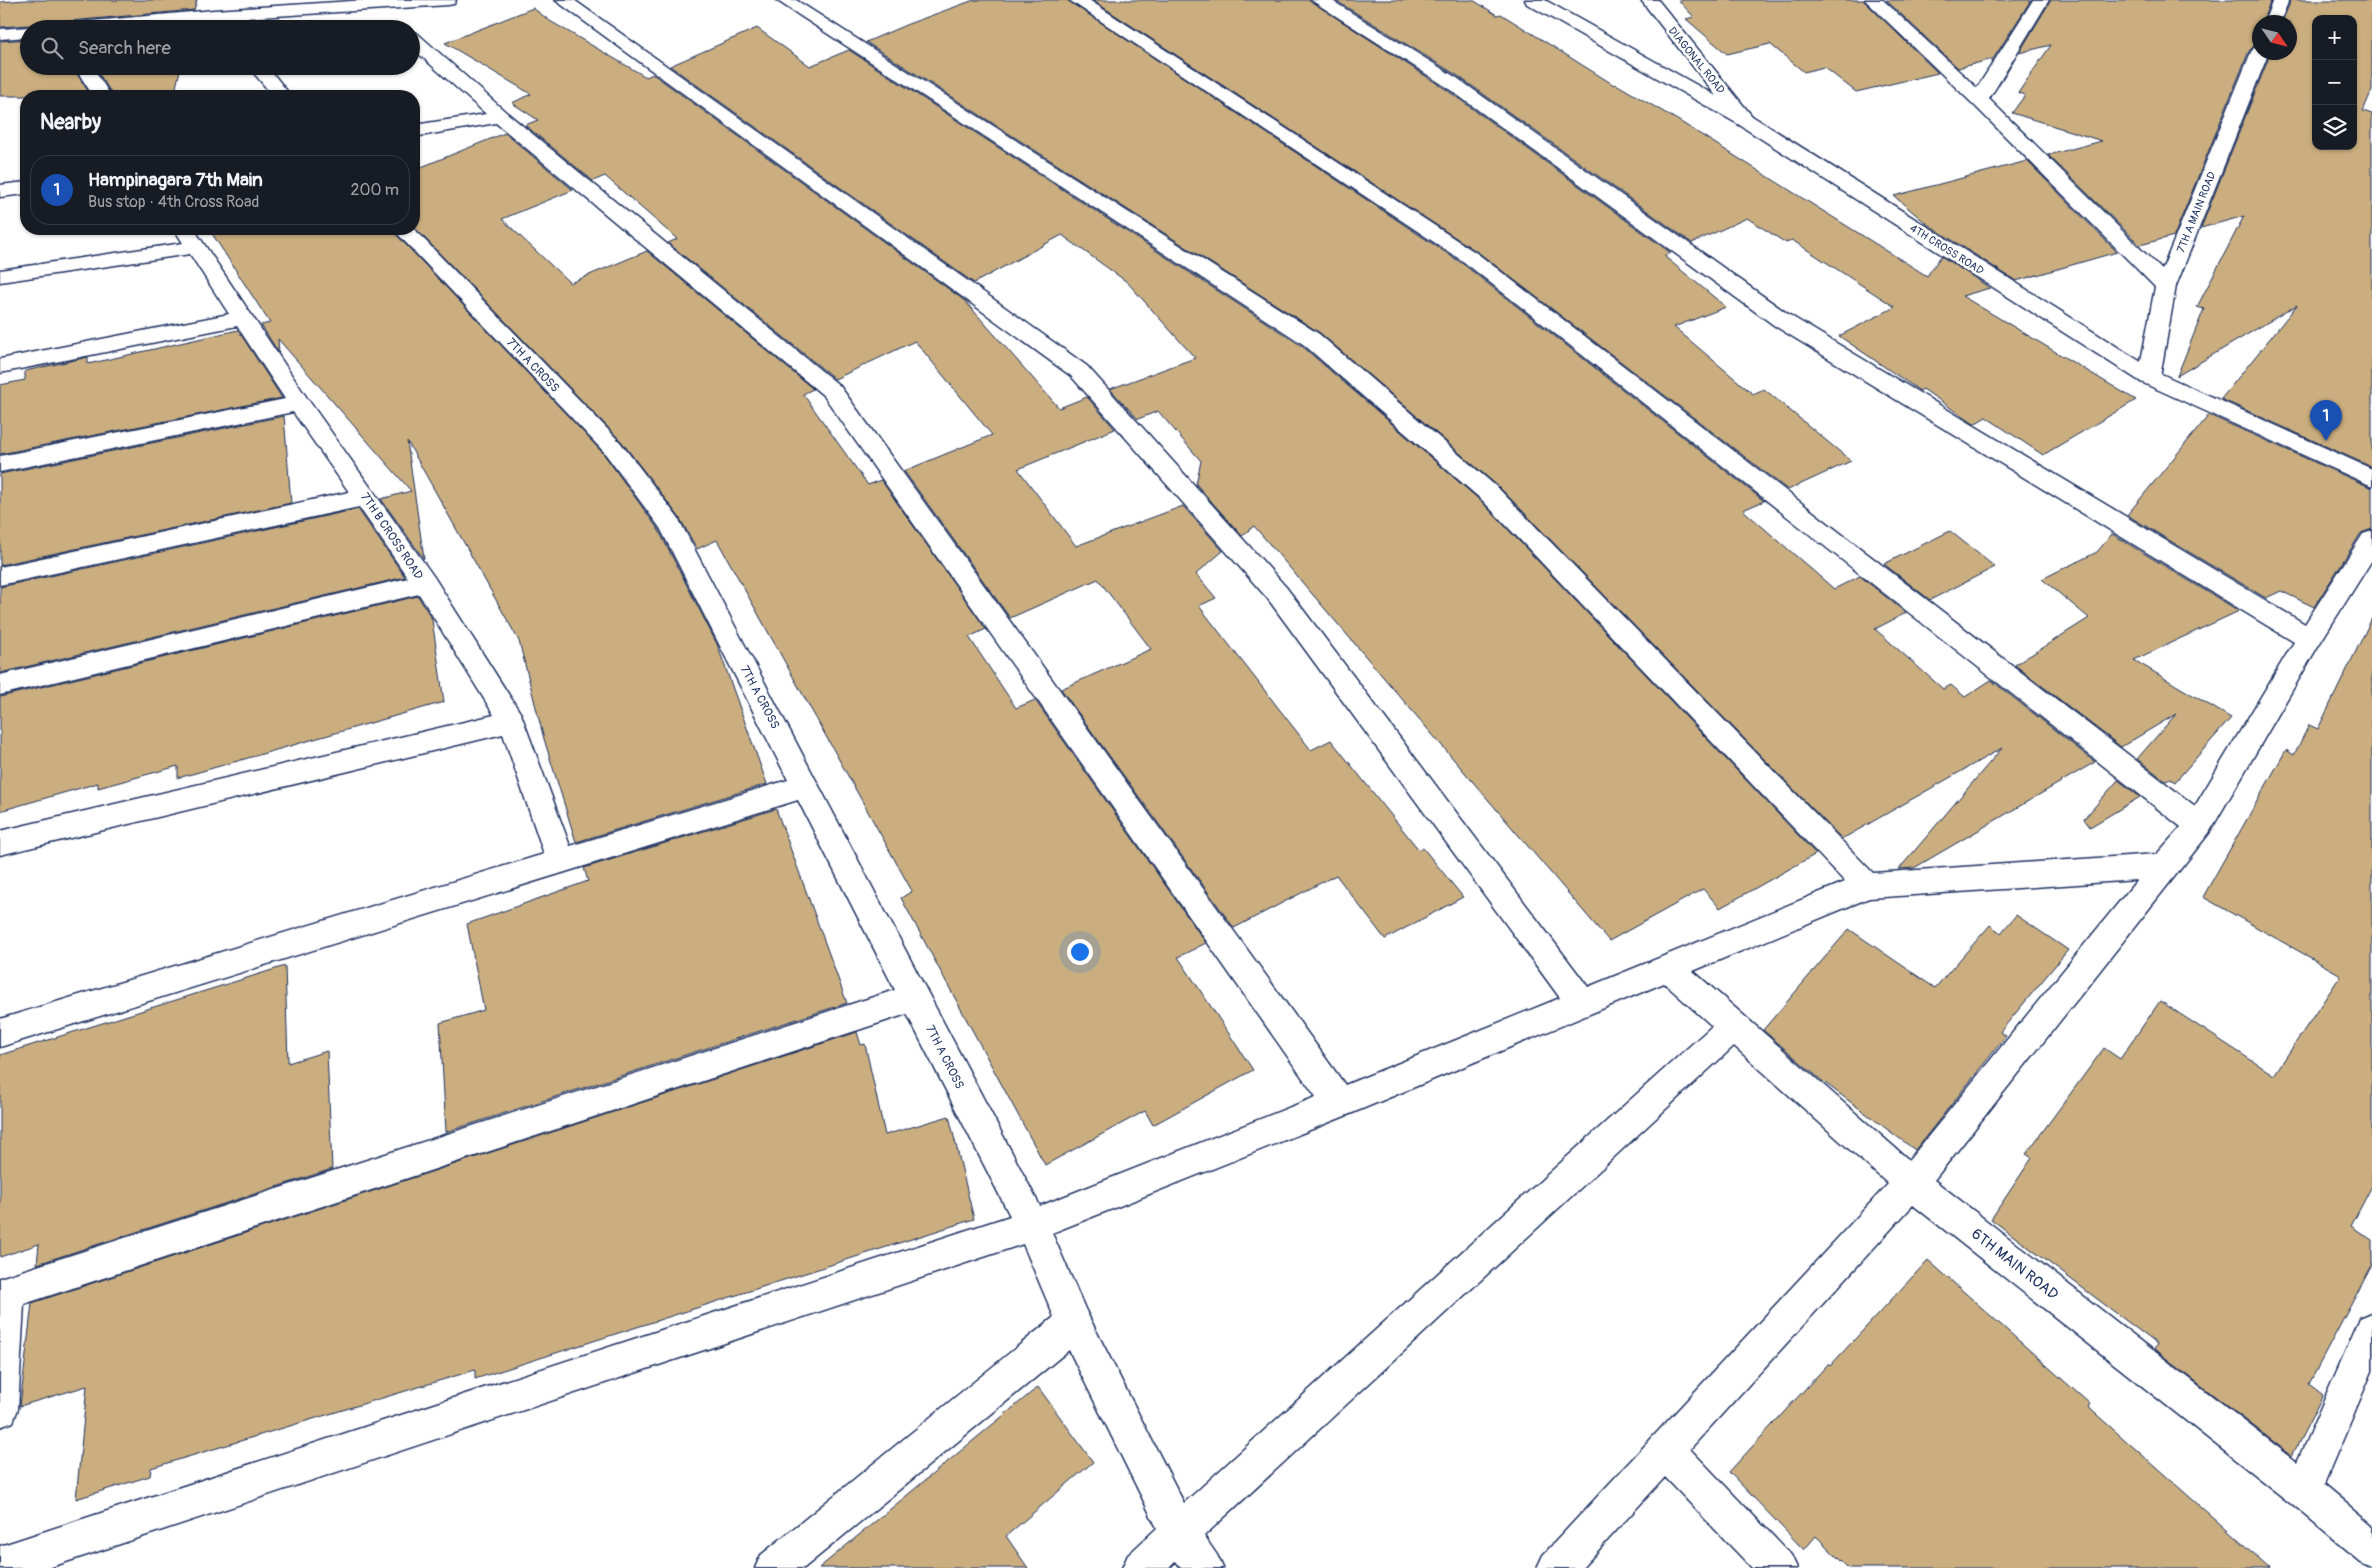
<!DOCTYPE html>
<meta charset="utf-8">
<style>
:root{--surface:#171b24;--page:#242831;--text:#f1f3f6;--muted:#9ea1a6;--line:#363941;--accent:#0b8043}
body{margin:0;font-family:Pangolin,sans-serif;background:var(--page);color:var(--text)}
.controls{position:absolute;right:15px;top:15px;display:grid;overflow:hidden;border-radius:10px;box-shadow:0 1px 4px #0004}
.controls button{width:45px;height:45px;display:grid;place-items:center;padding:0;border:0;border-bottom:1px solid var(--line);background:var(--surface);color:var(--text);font:25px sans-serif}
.compass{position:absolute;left:2252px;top:15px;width:45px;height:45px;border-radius:50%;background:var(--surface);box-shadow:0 1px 4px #0004;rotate:125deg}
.you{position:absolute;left:1079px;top:951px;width:18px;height:18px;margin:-12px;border:4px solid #fff;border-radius:50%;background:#1a73e8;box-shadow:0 0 0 8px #1a73e833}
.badge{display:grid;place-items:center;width:32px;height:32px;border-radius:50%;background:var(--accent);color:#fff;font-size:16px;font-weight:700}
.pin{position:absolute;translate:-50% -41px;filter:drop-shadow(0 1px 2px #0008)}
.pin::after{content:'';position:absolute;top:26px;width:18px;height:15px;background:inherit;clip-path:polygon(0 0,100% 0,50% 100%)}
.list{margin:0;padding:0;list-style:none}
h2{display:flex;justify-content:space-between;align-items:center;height:65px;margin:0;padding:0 20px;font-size:21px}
h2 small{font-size:16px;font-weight:400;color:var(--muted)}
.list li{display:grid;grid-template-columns:32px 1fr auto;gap:15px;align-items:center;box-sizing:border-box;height:70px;margin:0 10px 10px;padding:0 10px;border:1px solid var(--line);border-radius:20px}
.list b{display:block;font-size:19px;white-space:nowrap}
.list p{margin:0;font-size:16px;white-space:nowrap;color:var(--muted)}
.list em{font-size:16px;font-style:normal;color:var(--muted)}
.icon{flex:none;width:28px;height:28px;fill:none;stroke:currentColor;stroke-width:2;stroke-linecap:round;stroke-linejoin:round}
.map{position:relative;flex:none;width:2372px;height:1568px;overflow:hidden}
.search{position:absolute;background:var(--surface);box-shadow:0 1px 4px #0004;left:20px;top:20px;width:400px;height:55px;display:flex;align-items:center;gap:12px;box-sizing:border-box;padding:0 18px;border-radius:28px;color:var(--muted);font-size:19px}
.panel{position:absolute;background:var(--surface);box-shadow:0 1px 4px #0004;left:20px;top:90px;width:400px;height:145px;border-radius:20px}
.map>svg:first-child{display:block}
.building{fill:#caae7f;stroke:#1b2f5e;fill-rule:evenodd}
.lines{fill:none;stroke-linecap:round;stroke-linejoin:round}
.minor-casing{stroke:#1b2f5e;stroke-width:3}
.secondary-casing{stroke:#1b2f5e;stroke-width:3}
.minor{fill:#fff;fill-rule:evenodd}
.secondary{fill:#fff;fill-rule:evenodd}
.labels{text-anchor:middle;stroke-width:5;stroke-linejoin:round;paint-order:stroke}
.far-street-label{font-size:11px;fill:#1b2f5e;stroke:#fff}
.street-label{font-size:12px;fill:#1b2f5e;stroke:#fff}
.near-street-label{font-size:15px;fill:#1b2f5e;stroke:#fff}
</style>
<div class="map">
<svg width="2372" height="1568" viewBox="0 0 2372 1568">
<rect width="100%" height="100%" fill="#fff"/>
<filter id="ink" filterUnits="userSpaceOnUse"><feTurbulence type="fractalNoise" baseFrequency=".02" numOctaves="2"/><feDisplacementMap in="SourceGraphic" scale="10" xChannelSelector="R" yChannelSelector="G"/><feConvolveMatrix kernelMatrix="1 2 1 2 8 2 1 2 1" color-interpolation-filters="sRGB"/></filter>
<g filter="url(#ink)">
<path class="building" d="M26,0h171l-3,10 -135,12 -7,2 -4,5h-11l-8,-4 -29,2v-25z
M974,0h93l396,264 301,237 -21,9 91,79 26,-13 46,37 -31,16 68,60 8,-4 14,12 26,-17 104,82 -181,106 -15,1 103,-121 -160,91 -342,-351 -180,-155 -454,-291 42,-18z
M1092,0h217l135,88 227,165 -7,3 62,51 -52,20 79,67 11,-5 87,72 -63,29 -309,-237z
M1335,0h138l24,15 4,-1 113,71 2,-1 63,37 248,155 14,-20 49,32 -28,8 174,104 -93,55 -57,-38 -12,7 -51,-35 -3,2 -81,-55 56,-29 -103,-67 -6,3 -39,-25 -55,25 -234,-167z
M1678,0h185l75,73 -82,19 -32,-25 -20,5 -34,-28 -43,10 -41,-35 8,-2z
M1886,0h145l-38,59 -35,9z
M2051,0h220l-9,22h-2v23l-6,1 -5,5 -75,185 -34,9 -92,-90 54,-14 -90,-28 13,-18 -7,-2 33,-48 -32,8z
M2291,0h81v90l-9,21 9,3v353l-151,-68 76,-94 -120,71 27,-67 -7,-2 47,-91 -43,12 70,-176h19v-30h-8zM2316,19h37v127h-37z
M533,8l17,13 96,56 7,-3 312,227 94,107 28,-11 28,32 -97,40 58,77 107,-40 40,45 -27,23 20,24 -17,8 112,144 20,-10 88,110 4,-2 40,49 -78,42 -49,-64 -102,53 -173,-239 90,-40 -53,-70 -88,39 -106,-147 88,-36 -77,-94 -80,38 -167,-136 9,-4 -72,-63 -12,5 -68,-56 13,-5 -26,-17 19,-9 -86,-51z
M757,28l53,38 39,-16 453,296 180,156 334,352 -96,54 -17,-19 -94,52 -355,-415 -12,10 -46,-52 5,-23 -43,-50 -20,8 -28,-30 85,-31 -68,-76 -65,-47 -88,48 -304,-217z
M29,39v27h43l19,30h-91v-55z
M94,66h87l-7,30h-61z
M505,133l68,57 -71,29 68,64 77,-32 166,138 -10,5 65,91 13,-5 105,149 -17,8 47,71 19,-8 171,243 -28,14 75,113 -100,55 -8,-14 -100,54 -144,-267 11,-7 -195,-351 -20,9 -18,-32 -58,-76 -207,-214v-57z
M2027,161l90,91 -101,29 -89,-57 -33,-28z
M209,229h182l212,224 55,76 59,115 50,140 -191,58 -32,-103 -25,-98 -112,-200 17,118 -43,-60 30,-8 -133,-152 1,14 -18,-28 9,-2z
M238,330l44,68 -282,56v-69l25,-5v-9l63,-14v7z
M2209,415l163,73v41l-11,4 -47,74 -33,-16 -15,7 -139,-83z
M284,416l7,87 -291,62v-91z
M358,509l47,68 -405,96v-86z
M1950,531l45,36 -65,33 -46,-36z
M2112,534l127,77 -105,49 97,58 -56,64 -5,-3 -4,2 -29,-22 39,-45 -55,33 -106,-82 74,-47 -47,-39 55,-27z
M418,596l14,23 12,83 -266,76v-12l-80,22v-5l-98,28v-114z
M2372,618v568l-21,40 21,14v25l-63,119 14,11 -31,61 -138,-107 3,-5 -166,-125 41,-61 -6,-4 78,-106 16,11 40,-58 114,74 67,-100 -138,-78 83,-147 8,5 15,-30 9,4z
M2118,780l22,17 -50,30 -6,-8z
M776,809l71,194 -401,129 -6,-109 44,-13 -17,-86 121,-43 -4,-13z
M2016,915l52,35 -68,82 6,4 -91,114 -94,-70 -58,-50 86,-101 86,59 55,-63 11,8z
M285,966l3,97 39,-12 5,118 -295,95 2,-20 -39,13v-202z
M857,1032l4,13 4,-1 20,91 64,-19 25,103 -499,160v-9l-324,98 -1,8 -74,23 11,-113 -67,20 12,-103z
M1928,1260l162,144 -2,3 182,161h-422l-32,-32 -12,14 -75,-78 99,-108 2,2z
M1038,1387l55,75 -87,74 22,32h-209z"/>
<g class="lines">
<g class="minor-casing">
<path id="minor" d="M368,0h88l-2,4 -6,1 -234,15 -95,9h-69l3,-4 6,-1 155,-14z
M555,0h19l513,366 199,221 302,400 257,-105 -362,-381 -180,-157 -527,-344h20l523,334 180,155 374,384 284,-19 24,-27 -717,-565 -395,-262h20l389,254 717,552 99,-164 -519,-316 -330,-240 -134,-86h20l126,78 334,238 514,308 58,-90 9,-3v29l-54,86 -109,187 -275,347 363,282 63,-144 12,-5v58l-48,113 48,40v43l-13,-6 -69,-58 -377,-298 -223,244 101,106 6,13h-45l-87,-91 -83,91h-45l6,-13 345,-371 -154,-138 -530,490 13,19 6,13h-42l-5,-7 -7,7h-47l6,-13 29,-27 -88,-178 -265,218h-49l6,-13 293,-238 -31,-73 -975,324h-48v-22l1010,-330 -103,-202 -883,290 -6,105 -5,13 -13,5v-149l895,-288 -97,-190 -798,247v-28l544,-165 -41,-120 -503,121v-24l494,-116 -75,-121 -419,101v-20l408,-97 -49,-71 -359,78v-18l349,-75 -56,-80 -293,60v-16l285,-57 -48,-73 -237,47v-14l229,-45 -39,-60 -190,28v-12l183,-27 -9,-14h20l113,169 127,179 87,137 49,132 218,-66 -128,-252 -56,-76 -211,-223h21l206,213 58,76 362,688 276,-109 -492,-701 -328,-273 -82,14v-12l72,-11 -75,-67v-15l6,1 90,80 333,273 505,699 215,-87 -292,-399 -197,-223zM2137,880l-228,280 -216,-189 176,-73zM1664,983l48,43 -528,477 -98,-192 -34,-78 298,-119z
M1641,0h17l94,116 2,4 -2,4h-14z
M1865,0h18l94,88 56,-88h16l-60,99 173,171 89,-218 3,-4 6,-1v5h9l-93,234 -16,91 -3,5 -8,2 -8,-2 -3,-5 17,-90 -182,-183z
M2273,0h16l-9,22h-16z
M29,27l6,2h-6v8l-29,2v-10z
M74,66h18l19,30h-18z
M248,66h19l24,30h-18z
M26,182v12l-26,3v-12z"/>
</g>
<g class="secondary-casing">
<path id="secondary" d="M1525,0h20l207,116 405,256 215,97v17l-231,-104 -403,-258 -211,-120z"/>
</g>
<use href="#minor" class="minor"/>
<use href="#secondary" class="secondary"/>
</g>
</g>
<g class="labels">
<g class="far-street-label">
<text transform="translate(1697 60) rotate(51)" y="4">DIAGONAL ROAD</text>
<text transform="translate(2196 212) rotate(-68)" y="4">7TH A MAIN ROAD</text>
<text transform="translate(1947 249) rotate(32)" y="4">4TH CROSS ROAD</text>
</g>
<g class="street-label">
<text transform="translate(533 365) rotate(46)" y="4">7TH A CROSS</text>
<text transform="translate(392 536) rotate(56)" y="4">7TH B CROSS ROAD</text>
<text transform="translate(760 697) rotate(62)" y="4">7TH A CROSS</text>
<text transform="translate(945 1057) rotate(63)" y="4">7TH A CROSS</text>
</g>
<g class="near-street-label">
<text transform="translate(2015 1264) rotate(38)" y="5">6TH MAIN ROAD</text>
</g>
</g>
</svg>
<div class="controls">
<button>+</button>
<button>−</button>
<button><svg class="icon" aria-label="layers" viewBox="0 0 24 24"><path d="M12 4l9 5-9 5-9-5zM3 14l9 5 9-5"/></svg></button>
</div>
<svg class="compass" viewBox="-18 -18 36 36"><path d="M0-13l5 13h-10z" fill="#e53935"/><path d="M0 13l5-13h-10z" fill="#9ea1a6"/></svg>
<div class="you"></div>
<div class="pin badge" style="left:2326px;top:441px;background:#1a4fb4">1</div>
<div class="search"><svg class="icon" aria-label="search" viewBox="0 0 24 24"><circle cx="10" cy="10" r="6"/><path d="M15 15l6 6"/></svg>Search here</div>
<section class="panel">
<h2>Nearby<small></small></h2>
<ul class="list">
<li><span class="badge" style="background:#1a4fb4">1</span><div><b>Hampinagara 7th Main</b><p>Bus stop · 4th Cross Road</p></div><em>200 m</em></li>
</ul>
</section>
</div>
